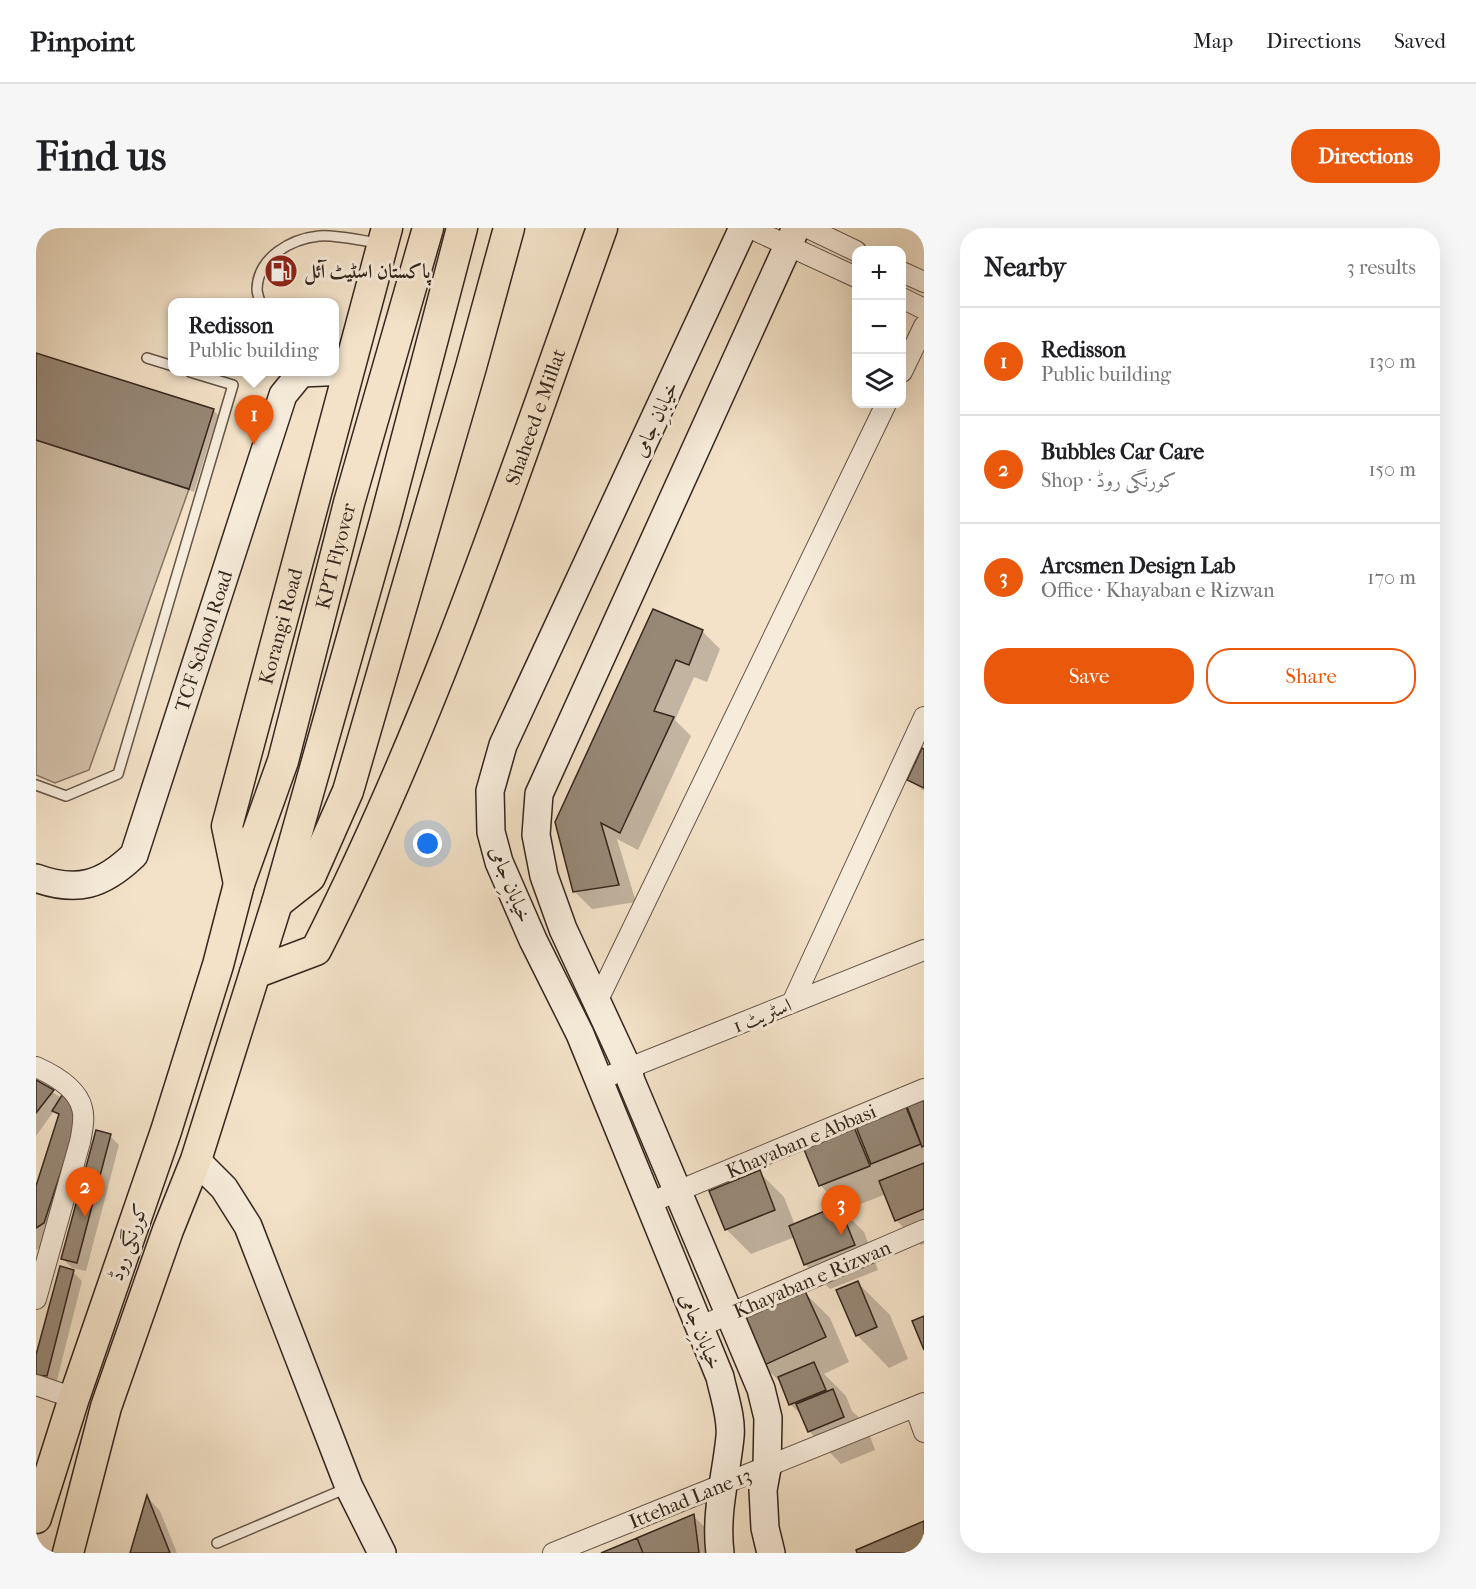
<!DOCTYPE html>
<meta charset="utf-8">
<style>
:root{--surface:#fff;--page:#f6f6f6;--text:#202124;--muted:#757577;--line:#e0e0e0;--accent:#ea580c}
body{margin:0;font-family:"IM FELL French Canon",Amiri,serif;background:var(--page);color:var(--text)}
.controls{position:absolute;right:18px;top:18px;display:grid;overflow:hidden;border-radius:12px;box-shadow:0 6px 24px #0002}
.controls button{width:54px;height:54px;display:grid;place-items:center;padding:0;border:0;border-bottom:2px solid var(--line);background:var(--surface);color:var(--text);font:30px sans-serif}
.you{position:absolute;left:392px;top:616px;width:21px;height:21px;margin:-15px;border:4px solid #fff;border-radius:50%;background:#1a73e8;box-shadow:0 0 0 9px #1a73e833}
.badge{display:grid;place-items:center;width:39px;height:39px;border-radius:50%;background:var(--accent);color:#fff;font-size:20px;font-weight:700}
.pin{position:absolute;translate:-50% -50px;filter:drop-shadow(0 2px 3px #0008)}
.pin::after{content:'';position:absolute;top:32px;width:21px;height:18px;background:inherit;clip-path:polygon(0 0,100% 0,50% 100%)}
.popup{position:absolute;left:132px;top:70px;width:171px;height:78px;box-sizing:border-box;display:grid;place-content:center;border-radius:12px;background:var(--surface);filter:drop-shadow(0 2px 4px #0005);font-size:20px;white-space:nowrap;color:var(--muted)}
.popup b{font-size:22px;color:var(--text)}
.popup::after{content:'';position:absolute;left:50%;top:100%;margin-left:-12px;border:12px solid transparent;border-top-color:var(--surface)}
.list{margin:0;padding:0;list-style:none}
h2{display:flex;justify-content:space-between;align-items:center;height:78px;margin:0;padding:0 24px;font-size:26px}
h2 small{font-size:20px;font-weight:400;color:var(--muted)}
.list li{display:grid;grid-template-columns:39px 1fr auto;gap:18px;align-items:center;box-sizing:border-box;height:108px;padding:0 24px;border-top:2px solid var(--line)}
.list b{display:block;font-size:22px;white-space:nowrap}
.list p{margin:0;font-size:20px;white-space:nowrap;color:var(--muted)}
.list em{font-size:20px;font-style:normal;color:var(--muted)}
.actions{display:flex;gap:12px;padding:18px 24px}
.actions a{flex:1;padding:14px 0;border:2px solid var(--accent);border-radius:24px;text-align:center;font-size:21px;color:var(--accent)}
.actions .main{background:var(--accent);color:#fff}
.icon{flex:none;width:33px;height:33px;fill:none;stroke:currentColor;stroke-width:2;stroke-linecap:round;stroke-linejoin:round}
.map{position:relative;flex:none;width:888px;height:1325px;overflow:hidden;border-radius:24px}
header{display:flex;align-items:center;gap:36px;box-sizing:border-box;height:84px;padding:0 30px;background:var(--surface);border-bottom:2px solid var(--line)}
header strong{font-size:28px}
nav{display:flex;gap:33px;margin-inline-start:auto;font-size:21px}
.intro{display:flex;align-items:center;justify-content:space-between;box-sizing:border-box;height:144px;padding:0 36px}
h1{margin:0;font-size:42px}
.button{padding:15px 27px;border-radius:24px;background:var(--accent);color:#fff;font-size:21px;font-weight:700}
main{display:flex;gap:36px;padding:0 36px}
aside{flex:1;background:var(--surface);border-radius:24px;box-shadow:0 6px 24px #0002}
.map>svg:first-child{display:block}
.green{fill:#d3c2ab;stroke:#847464;stroke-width:1.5}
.shadow{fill:#0003}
.building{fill:#978876;stroke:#34261e;stroke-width:1.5}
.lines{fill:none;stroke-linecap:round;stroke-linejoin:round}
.lane-casing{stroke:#645548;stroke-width:12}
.street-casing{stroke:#645548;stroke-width:22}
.secondary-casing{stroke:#34261e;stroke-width:30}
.primary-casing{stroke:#34261e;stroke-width:33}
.lane{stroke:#f7ecdb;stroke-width:9}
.street{stroke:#f7ecdb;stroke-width:20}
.secondary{stroke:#f7ecdb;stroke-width:27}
.primary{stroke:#f3e2c8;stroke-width:30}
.labels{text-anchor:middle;stroke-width:6;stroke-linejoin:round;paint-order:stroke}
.poi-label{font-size:20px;font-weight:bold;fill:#34261e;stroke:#f7ecdb;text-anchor:start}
.street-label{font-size:20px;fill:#34261e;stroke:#f7ecdb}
</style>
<header>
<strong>Pinpoint</strong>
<nav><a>Map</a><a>Directions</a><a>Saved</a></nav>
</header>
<div class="intro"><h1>Find us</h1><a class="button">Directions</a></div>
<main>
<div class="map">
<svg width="888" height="1325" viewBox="0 0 888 1325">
<rect width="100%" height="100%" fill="#f3e2c8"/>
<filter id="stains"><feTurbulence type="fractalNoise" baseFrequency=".00333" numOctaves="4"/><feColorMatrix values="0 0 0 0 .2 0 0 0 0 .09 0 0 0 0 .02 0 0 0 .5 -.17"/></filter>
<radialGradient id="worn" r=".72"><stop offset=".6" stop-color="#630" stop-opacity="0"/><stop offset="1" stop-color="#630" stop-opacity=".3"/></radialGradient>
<path class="green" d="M0,212l153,49 -100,281 -34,13 -19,-8z"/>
<path class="shadow" d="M0,126l178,57 4,4 -24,77 -158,-51z
M618,383l48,20 18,18 -13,33 -13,-5 -19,43 16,16 -53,114 -21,-11 19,63 -44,7 -18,-18z
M888,522v41l-15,-11z
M0,854l37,23 -16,132 -21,13v-59l24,-75 -6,-5 -18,25z
M888,874v142l-3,1 -25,-25 -10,-26 -43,17 21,21 14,38 -48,19 -25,-25 -10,-27 -44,17 -25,-25 33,-57 25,25 11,28 46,-19 -21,-21 34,-57 8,8 46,-28z
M74,908l9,9 -33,126 -14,-3 -9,-9z
M37,1044l9,9 -26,103 -20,-7v-16z
M821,1054l33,33 18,44 -19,9 -32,-33z
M769,1065l25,25 19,44 -25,12 22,22 6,15 13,12 10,27 -34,14 -32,-33 -6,-15 -13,-12 -8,-20 -19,-19z
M112,1270l12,13 17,42h-46z
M657,1288l18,17 3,20h-109z"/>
<path class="building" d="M0,125l178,56 -25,80 -153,-49z
M617,381l50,21 -14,35 -13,-5 -22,51 20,6 -54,116 -19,-10 18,62 -46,7 -18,-70z
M886,520l2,1v39l-17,-8z
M0,852l18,10 -18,23z
M26,867l12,9 4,16 -34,103 -8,5v-42l23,-72 -7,-3z
M888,872v46l-2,1 -16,-40z
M870,876l15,40 -50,20 -16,-40z
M818,899l16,39 -51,20 -16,-39z
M60,902l15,4 -34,129 -16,-4z
M888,935v46l-29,12 -16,-40z
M724,942l15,40 -50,20 -16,-39z
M803,977l16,40 -51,20 -15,-39z
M24,1038l14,4 -27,106 -11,-1v-20z
M822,1053l19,46 -21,9 -20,-46z
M769,1063l21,46 -64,29 -21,-46z
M888,1088v34l-12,-29z
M778,1134l12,28 -37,15 -11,-28z
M797,1161l11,28 -36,15 -12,-28z
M111,1267l23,58h-40z
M658,1286l5,39h-56l-6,-15z
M888,1293v32h-67l-1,-3z
M601,1310l6,15h-42z"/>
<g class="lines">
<g class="lane-casing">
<path id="lane" d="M224,74c-1,-4 -3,-9 -3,-13 1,-32 34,-50 62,-53 14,-2 44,5 60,7
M111,130l26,8
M0,557l30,11 52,-22 115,-389 -43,-13
M181,1315l130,-55"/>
</g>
<g class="street-casing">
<path id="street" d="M714,0l106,49
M772,0l48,23
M866,44l22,10
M866,70l22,11
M866,144l22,-46
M561,774l289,-598
M756,775l132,-286
M0,839c18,8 41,21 46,41 3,10 0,24 -2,34l-44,157
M563,852l325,-130
M613,975l275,-114
M663,1099l225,-97
M0,1157l38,13
M879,1179l9,25
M517,1325l371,-150"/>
</g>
<g class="secondary-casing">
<g id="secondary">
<path id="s1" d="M0,650c41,15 67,7 98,-23l149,-460 18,-22 47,-2"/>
<path d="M160,932l28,28 24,38 101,261 33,66"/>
<path d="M684,1325c-5,-41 6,-76 10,-116 2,-19 -6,-41 -10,-60l-140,-343 -47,-94 -34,-78 -8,-30 -1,-41 13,-46 240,-517"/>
<path d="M735,1325l-6,-25 -2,-38 4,-22 1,-50 -7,-29 -130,-308 -3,-12 -65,-140 -19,-53 -8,-41 3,-41 257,-566"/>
</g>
</g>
<g class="primary-casing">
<g id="primary">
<path id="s2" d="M203,656l-12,-58 160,-598"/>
<path d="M241,675l33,-26 38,-86 123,-424 38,-139"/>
<path id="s3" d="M219,745l61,-23c118,-231 199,-478 286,-722"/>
<path id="s4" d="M0,1290l38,-120 92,-267 52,-166 21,-81 44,-123 66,-258 79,-275"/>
<path d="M32,1325l38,-146 62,-177 28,-70 81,-257 108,-382 77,-293"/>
</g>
</g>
<use href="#lane" class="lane"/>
<use href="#street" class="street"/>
<use href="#secondary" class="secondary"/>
<use href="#primary" class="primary"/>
</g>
<defs>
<g id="fuel-disc" transform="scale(1.725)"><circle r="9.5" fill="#8f2418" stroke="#f7ecdb"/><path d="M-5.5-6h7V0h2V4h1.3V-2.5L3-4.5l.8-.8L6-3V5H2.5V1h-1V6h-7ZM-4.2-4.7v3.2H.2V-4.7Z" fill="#fff"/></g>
</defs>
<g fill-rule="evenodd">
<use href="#fuel-disc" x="245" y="43"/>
</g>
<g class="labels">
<g class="poi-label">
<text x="268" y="50">پاکستان اسٹیٹ آئل</text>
</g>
<g class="street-label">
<text dy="7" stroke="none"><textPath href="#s3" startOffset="642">Shaheed e Millat</textPath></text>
<text transform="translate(619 191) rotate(-65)" y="7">خیابانِ جامی</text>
<text dy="7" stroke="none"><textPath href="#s4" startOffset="1008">KPT Flyover</textPath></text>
<text dy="7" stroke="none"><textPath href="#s2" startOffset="266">Korangi Road</textPath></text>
<text dy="7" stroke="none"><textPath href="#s1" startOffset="333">TCF School Road</textPath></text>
<text transform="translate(475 656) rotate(68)" y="7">خیابانِ جامی</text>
<text transform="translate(726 787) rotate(-22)" y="7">اسٹریٹ 1</text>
<text transform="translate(765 913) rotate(-23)" y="7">Khayaban e Abbasi</text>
<text transform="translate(92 1014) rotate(-71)" y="7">کورنگی روڈ</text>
<text transform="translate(776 1051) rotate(-23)" y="7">Khayaban e Rizwan</text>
<text transform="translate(665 1103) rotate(68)" y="7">خیابانِ جامی</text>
<text transform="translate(654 1270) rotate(-22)" y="7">Ittehad Lane 13</text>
</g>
</g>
<rect width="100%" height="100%" filter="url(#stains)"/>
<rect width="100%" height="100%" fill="url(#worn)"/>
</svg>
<div class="controls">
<button>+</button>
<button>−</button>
<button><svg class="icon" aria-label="layers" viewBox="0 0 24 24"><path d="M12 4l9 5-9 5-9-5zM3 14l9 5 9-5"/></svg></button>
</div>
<div class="you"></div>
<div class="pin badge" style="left:218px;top:217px">1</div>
<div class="popup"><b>Redisson</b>Public building</div>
<div class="pin badge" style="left:49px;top:989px">2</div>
<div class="pin badge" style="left:805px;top:1007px">3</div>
</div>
<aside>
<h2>Nearby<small>3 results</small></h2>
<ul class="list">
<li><span class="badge">1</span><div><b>Redisson</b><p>Public building</p></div><em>130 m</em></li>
<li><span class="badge">2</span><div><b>Bubbles Car Care</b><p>Shop · کورنگی روڈ</p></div><em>150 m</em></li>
<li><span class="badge">3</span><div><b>Arcsmen Design Lab</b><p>Office · Khayaban e Rizwan</p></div><em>170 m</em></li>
</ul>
<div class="actions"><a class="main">Save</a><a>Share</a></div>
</aside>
</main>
